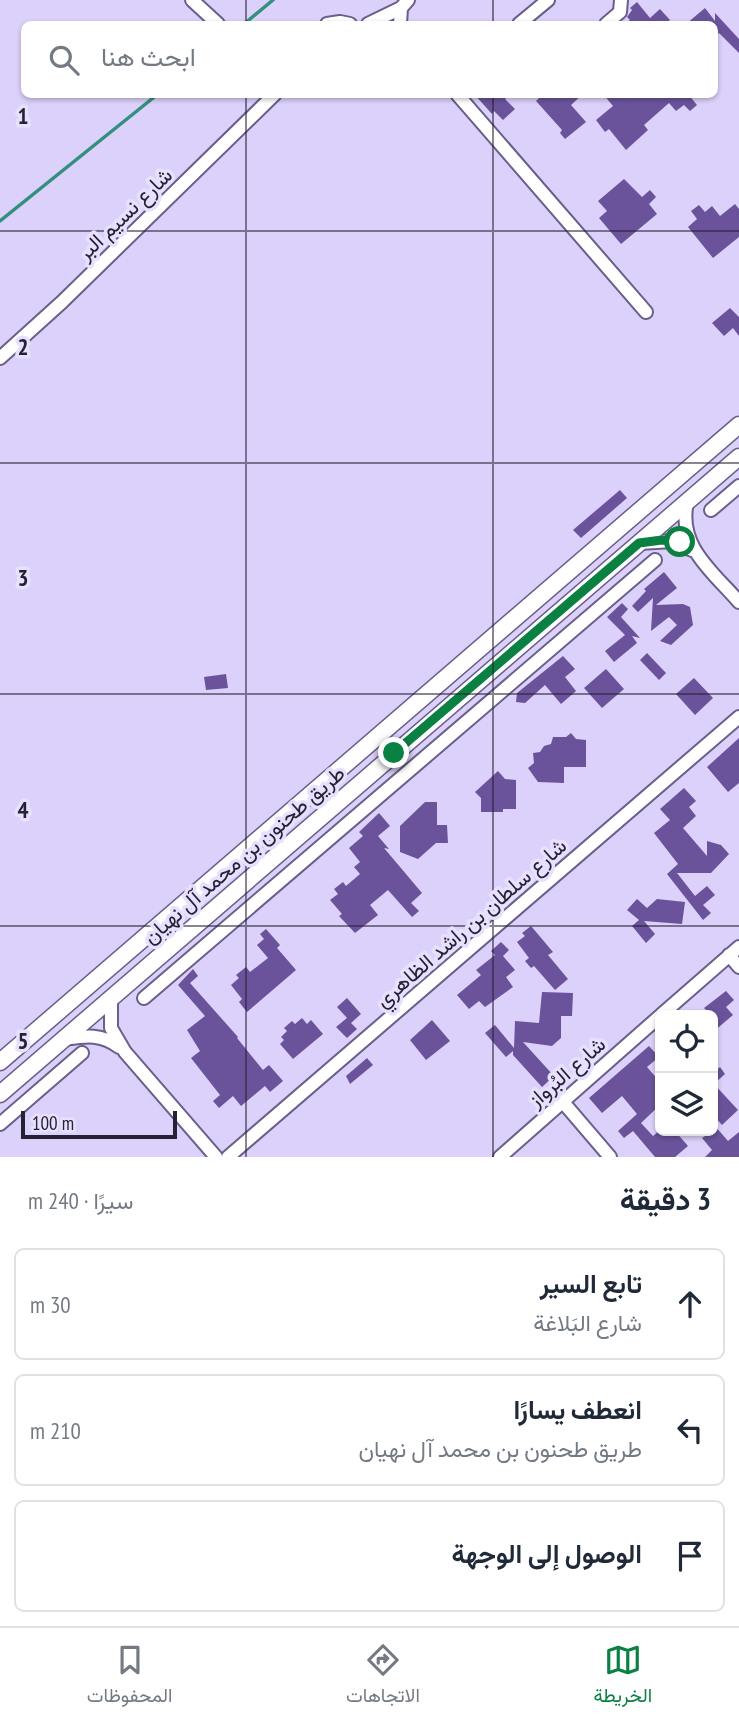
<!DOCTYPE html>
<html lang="ar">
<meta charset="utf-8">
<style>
:root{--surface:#fff;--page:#f2f2f3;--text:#1f2937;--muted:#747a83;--line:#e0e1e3;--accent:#0b8043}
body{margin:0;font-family:"PT Sans Narrow",Vazirmatn,sans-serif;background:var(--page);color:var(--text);direction:rtl}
.controls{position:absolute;right:21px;bottom:21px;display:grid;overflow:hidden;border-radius:10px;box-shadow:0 2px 5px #0004}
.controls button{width:63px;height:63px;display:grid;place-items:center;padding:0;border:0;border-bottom:2px solid var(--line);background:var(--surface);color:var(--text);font:35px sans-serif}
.scale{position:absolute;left:21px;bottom:18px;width:156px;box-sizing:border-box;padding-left:7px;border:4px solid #262133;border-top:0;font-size:19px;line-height:24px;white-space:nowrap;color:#262133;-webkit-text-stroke:5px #e8e0ff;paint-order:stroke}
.stop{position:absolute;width:21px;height:21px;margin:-16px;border:5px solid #0b8043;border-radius:50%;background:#fff}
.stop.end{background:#0b8043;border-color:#fff;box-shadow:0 2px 7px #0008}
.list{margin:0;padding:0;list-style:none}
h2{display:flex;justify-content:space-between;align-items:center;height:91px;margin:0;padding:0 28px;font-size:30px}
h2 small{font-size:23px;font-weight:400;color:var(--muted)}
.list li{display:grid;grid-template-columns:46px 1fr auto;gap:21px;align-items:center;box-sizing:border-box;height:112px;margin:0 14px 14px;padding:0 14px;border:2px solid var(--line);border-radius:10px}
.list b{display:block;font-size:26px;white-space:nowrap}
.list p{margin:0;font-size:23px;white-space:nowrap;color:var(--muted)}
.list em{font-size:23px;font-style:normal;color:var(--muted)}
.icon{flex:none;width:38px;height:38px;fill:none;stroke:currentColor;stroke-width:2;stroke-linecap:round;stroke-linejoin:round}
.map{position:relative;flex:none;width:739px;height:1157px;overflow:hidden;direction:ltr}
.search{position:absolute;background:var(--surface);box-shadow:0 2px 5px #0004;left:21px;right:21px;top:21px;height:77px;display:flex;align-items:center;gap:18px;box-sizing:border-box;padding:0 24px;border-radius:10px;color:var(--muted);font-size:26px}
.sheet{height:469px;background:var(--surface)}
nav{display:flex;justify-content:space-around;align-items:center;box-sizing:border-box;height:98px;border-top:2px solid var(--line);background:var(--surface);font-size:19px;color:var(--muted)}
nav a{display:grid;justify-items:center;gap:4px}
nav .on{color:var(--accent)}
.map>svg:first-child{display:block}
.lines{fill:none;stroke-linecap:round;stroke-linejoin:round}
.stream{stroke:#34907e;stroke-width:3.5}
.building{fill:#6a539b}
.minor-casing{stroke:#6a5e8a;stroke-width:16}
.major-casing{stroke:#6a5e8a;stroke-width:19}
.minor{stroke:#fff;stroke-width:12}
.major{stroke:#fff;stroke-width:16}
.route{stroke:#0b8043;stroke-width:9}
.grid{fill:none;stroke:#262133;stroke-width:2;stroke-opacity:0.55}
.labels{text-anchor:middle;stroke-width:7;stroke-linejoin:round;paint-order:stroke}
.street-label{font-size:21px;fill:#262133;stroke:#e8e0ff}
.grid-label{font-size:23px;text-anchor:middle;font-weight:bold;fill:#262133;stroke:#e8e0ff;stroke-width:7;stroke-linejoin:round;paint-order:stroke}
</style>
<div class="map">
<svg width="739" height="1157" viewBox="0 0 739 1157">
<rect width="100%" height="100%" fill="#dcd1fa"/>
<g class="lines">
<path class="stream" d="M244,24l29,-24
M0,221l158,-127"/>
</g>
<path class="building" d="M637,2l13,16 10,-9 10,11 -5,4h-40l5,-4 -3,-3 5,-7 -2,-2z
M705,8l10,13v-8l24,26v14l-20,-20 -4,4v-13h-29z
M474,94h36l-5,5 10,10 -12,11 -9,-9 -2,3z
M543,94h40l-12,11 15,17 -21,17 -5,-6 2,-3 -26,-29z
M603,94h85l9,11 -7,6 -6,-6 -8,6 -7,-8 -25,22 4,5 -22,20 -17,-21 -4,3 -9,-12 17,-14z
M624,179l18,18 8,-7 6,7 -7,7 8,10 -36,30 -22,-26 8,-7 -9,-10z
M735,204l4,5v28l-26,21 -25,-31 9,-8 -6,-8 8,-6 6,7 7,-6 8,10z
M730,308l9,9v19l-6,-8 -9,8 -12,-13z
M620,490l7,8 -46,40 -8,-8z
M664,572l13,16 -21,17 27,-1 7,3 3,18 -22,20 -11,-4 17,-16 -8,-8 -18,14 2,-33 -15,14 -6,-6 14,-15 -2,-2z
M622,603l6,6 -7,8 19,21 -8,-2 5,7 -23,19 -9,-11 20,-16 -18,-18z
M647,653l19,20 -7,7 -19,-20z
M563,656l12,13 -10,8 11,14 -15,13 -16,-19 -20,18 -9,-1 1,-9z
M606,669l18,20 -22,19 -18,-20z
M226,674l2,14 -22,2 -2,-13z
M694,678l19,20 -18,17 -19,-21z
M571,733l5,6 10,1v27h-22v16l-26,-1 -10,-14 6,-5 -1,-10 7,-1 4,-6 7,-2 2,-7h13z
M739,738v45l-11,9 -21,-25z
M498,771l7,8 11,1v29h-13v3h-22v-14l-6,-6z
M684,788l12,13 -7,6 7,9 -13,12 24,28v-15l14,4 8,9 -18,19h-34l18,23 12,-10 8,9 -12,10 8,8 -8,7 -36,-46 11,-10 -24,-31 16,-13 -10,-11z
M425,802h12v23h10l1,18h-12l-18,16 -18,-7v-26z
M379,813l11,13 -12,10 11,13 -5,-1 38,45 -11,10 8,8 -7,6 -24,-27 -18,15 8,10 -23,18 -16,-17 3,-2 -12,-14 8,-6 -4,-5 9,-7 3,4 14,-12 -6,-7 6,-5 -11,-14 14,-12 -4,-4z
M637,899l10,9 10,-9 28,3 -3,22 -38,-3 11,13 -9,9 -14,-17 7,-6 -12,-10z
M531,926l22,26 -5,3 20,24 -13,11 -21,-24 -3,2 -6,-7 4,-3 -12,-16 8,-6 -3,-3z
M266,929l14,16 -3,3 19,22 -49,42 -8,-10 3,-3 -11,-14 8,-7 -3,-3 10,-8 4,5 18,-14 -11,-13 7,-6 -4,-5z
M501,942l8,8 -6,6 12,14 -9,7 7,10 -28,20 -6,-6 -10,8 -12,-14 24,-20 -5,-5 19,-15 -4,-4z
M193,969l5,7 -8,7 48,54 -1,1 26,32 6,-5 14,16 -13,11 -5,-6 -24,20 -8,-10 -14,12 -6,-7 7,-6 -29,-37 9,-7 -13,-21 18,-14 -27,-31z
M726,991l8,9 -8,7 7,8 -20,17v-17h-13l6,-5 -2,-2z
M542,992l31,1 -1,23h-11v22l-9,8 -29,-4 31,34 -12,11 -29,-32v-4l-7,6 -21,-24 10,-8 19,23 1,-27 24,2z
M347,998l14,16 -10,9 6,6 -10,9 -11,-11 11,-9 -10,-11z
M302,1018l5,6 4,-4 12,14 -30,25 -13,-15 4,-4 -3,-3 6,-6 -3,-3 8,-7 3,3z
M432,1020l18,21 -24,19 -16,-20z
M649,1046l10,11 -12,10 13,15v23l-19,18 12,13 6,-5h16l13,15 -13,11h-20l-22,-26 -9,7 -6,-7 19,-17 -15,-18 -20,17 -13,-15z
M367,1058l6,7 -23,19 -4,-8z
M720,1067l5,7 -11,10 24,26 -16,15 -9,-10v-42z
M715,1126l13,15 11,-9v25h-34l7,-7 -10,-12 11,-7z"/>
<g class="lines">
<g class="minor-casing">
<path id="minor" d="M192,0l26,24
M327,24l13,-2 10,2
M368,24l33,-16
M400,24l1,-16 7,-8
M519,24l29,-24
M606,24l14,-12 1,-12
M457,94l189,218
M0,358l62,-56 213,-208
M687,502c-10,44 26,70 52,100
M711,510l28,-24
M639,543l34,-2 19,9
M729,955l10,12
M144,998l511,-438
M111,999v29l14,24 91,105
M661,1015l78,-68
M64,1039c21,-3 37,-6 55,8
M563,1102l47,55
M0,1124l82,-71
M228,1157l511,-440
M500,1157l160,-141"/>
</g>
<g class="major-casing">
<path id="major" d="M0,1062l739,-637
M0,1094l739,-637"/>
</g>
<use href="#minor" class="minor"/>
<use href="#major" class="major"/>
</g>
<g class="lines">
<path class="route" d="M394,753l245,-210 23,-3 18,2"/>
</g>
<path class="grid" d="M246,0v24M493,0v24M246,94v1063M493,94v1063M0,231h739M0,463h739M0,694h739M0,926h739"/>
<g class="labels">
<g class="street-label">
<text transform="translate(125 214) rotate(-44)" y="7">شارع نسيم البر</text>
<text transform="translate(244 855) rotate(-41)" y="7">طريق طحنون بن محمد آل نهيان</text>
<text transform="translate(471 923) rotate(-41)" y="7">شارع سلطان بن راشد الظاهري</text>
<text transform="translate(567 1072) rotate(-41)" y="7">شارع البُرواز</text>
</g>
</g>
<g class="grid-label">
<text x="23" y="124">1</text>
<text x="23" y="355">2</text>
<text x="23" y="586">3</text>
<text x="23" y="818">4</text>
<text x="23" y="1049">5</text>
</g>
</svg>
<div class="controls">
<button><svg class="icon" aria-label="locate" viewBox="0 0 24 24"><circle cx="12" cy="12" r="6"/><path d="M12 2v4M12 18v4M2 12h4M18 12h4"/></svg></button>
<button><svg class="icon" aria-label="layers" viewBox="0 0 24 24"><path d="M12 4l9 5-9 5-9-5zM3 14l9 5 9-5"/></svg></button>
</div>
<div class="scale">100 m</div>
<div class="stop" style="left:680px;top:542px"></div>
<div class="stop end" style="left:394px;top:753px"></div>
<div class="search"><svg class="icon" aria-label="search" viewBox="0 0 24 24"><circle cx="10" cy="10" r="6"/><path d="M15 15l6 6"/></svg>ابحث هنا</div>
</div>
<section class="sheet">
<h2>3 دقيقة<small>سيرًا · 240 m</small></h2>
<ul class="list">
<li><svg class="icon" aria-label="ahead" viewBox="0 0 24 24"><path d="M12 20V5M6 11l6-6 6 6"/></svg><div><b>تابع السير</b><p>شارع البَلاغة</p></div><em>30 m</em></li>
<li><svg class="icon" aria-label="left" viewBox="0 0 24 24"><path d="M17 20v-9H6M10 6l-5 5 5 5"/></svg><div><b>انعطف يسارًا</b><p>طريق طحنون بن محمد آل نهيان</p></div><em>210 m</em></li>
<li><svg class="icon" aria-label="arrive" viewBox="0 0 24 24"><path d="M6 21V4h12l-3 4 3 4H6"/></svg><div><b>الوصول إلى الوجهة</b></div></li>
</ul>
</section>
<nav>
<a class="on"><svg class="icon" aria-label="map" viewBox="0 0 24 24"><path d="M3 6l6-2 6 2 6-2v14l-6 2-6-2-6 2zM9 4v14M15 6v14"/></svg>الخريطة</a>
<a><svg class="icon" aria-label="directions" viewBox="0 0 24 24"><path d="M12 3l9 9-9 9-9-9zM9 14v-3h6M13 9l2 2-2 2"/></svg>الاتجاهات</a>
<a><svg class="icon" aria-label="saved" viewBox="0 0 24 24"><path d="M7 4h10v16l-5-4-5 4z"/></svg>المحفوظات</a>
</nav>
